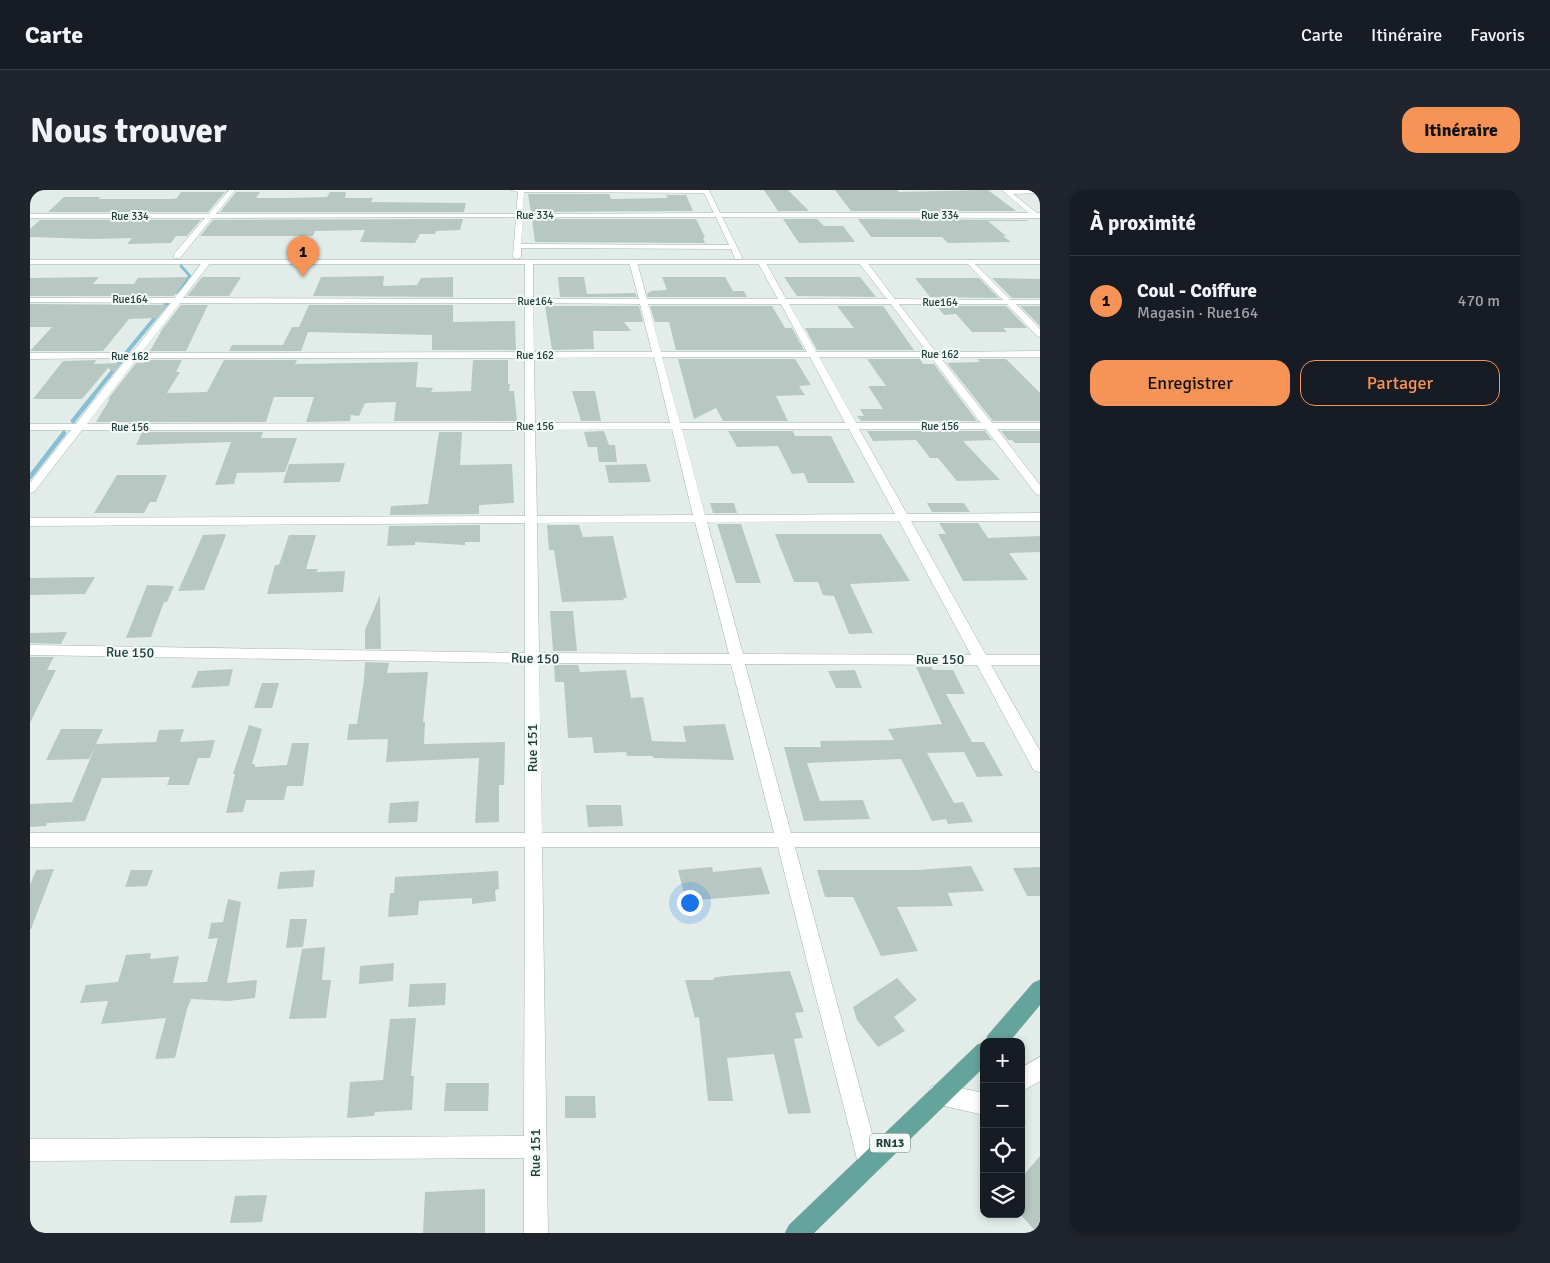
<!DOCTYPE html>
<html lang="fr">
<meta charset="utf-8">
<style>
:root{--surface:#171b24;--page:#20242c;--text:#f1f3f6;--muted:#9ea1a6;--line:#363941;--accent:#f79356}
body{margin:0;font-family:Signika,sans-serif;background:var(--page);color:var(--text)}
.controls{position:absolute;right:15px;bottom:15px;display:grid;overflow:hidden;border-radius:10px;box-shadow:0 2px 8px #0003}
.controls button{width:45px;height:45px;display:grid;place-items:center;padding:0;border:0;border-bottom:1px solid var(--line);background:var(--surface);color:var(--text);font:25px sans-serif}
.you{position:absolute;left:659px;top:712px;width:18px;height:18px;margin:-12px;border:4px solid #fff;border-radius:50%;background:#1a73e8;box-shadow:0 0 0 8px #1a73e833}
.badge{display:grid;place-items:center;width:32px;height:32px;border-radius:50%;background:var(--accent);color:#111;font-size:16px;font-weight:700}
.pin{position:absolute;translate:-50% -41px;filter:drop-shadow(0 1px 2px #0008)}
.pin::after{content:'';position:absolute;top:26px;width:18px;height:15px;background:inherit;clip-path:polygon(0 0,100% 0,50% 100%)}
.list{margin:0;padding:0;list-style:none}
h2{display:flex;justify-content:space-between;align-items:center;height:65px;margin:0;padding:0 20px;font-size:21px}
h2 small{font-size:16px;font-weight:400;color:var(--muted)}
.list li{display:grid;grid-template-columns:32px 1fr auto;gap:15px;align-items:center;box-sizing:border-box;height:90px;padding:0 20px;border-top:1px solid var(--line)}
.list b{display:block;font-size:19px;white-space:nowrap}
.list p{margin:0;font-size:16px;white-space:nowrap;color:var(--muted)}
.list em{font-size:16px;font-style:normal;color:var(--muted)}
.actions{display:flex;gap:10px;padding:15px 20px}
.actions a{flex:1;padding:11px 0;border:1px solid var(--accent);border-radius:15px;text-align:center;font-size:18px;color:var(--accent)}
.actions .main{background:var(--accent);color:#111}
.icon{flex:none;width:28px;height:28px;fill:none;stroke:currentColor;stroke-width:2;stroke-linecap:round;stroke-linejoin:round}
.map{position:relative;flex:none;width:1010px;height:1043px;overflow:hidden;border-radius:15px}
header{display:flex;align-items:center;gap:30px;box-sizing:border-box;height:70px;padding:0 25px;background:var(--surface);border-bottom:1px solid var(--line)}
header strong{font-size:24px}
nav{display:flex;gap:28px;margin-inline-start:auto;font-size:18px}
.intro{display:flex;align-items:center;justify-content:space-between;box-sizing:border-box;height:120px;padding:0 30px}
h1{margin:0;font-size:35px}
.button{padding:12px 22px;border-radius:15px;background:var(--accent);color:#111;font-size:18px;font-weight:700}
main{display:flex;gap:30px;padding:0 30px}
aside{flex:1;background:var(--surface);border-radius:15px;box-shadow:0 2px 8px #0003}
.map>svg:first-child{display:block}
.lines{fill:none;stroke-linecap:round;stroke-linejoin:round}
.stream-far2{stroke:#88bfd4;stroke-width:3}
.stream-far1{stroke:#88bfd4;stroke-width:4}
.stream{stroke:#88bfd4;stroke-width:4.5}
.building{fill:#b7c8c3}
.minor-casing{stroke:#a4b5b2;stroke-width:1}
.secondary-casing{stroke:#a0b9b4;stroke-width:1}
.primary-casing{stroke:#c1c9c8;stroke-width:1}
.minor{fill:#fff;fill-rule:evenodd}
.secondary{fill:#fff;fill-rule:evenodd}
.primary{fill:#65a49c;fill-rule:evenodd}
.labels{text-anchor:middle;stroke-width:4;stroke-linejoin:round;paint-order:stroke}
.far-street-label{font-size:11px;fill:#213f3b;stroke:#f3f9f7}
.shield{fill:#f3f9f7;stroke:#607773;stroke-width:1}
.shield-label{font-size:12px;font-weight:bold;fill:#213f3b}
.street-label{font-size:14px;fill:#213f3b;stroke:#f3f9f7}
</style>
<header>
<strong>Carte</strong>
<nav><a>Carte</a><a>Itinéraire</a><a>Favoris</a></nav>
</header>
<div class="intro"><h1>Nous trouver</h1><a class="button">Itinéraire</a></div>
<main>
<div class="map">
<svg width="1010" height="1043" viewBox="0 0 1010 1043">
<rect width="100%" height="100%" fill="#e2edea"/>
<g class="lines">
<path class="stream-far2" d="M151,76l9,10 -6,6"/>
<path class="stream-far1" d="M146,102l10,-11
M97,162l41,-50
M62,207l28,-35"/>
<path class="stream" d="M43,231l20,-25
M0,287l34,-44"/>
</g>
<path class="building" d="M734,0h24l21,21h-31z
M805,0h62l2,2 89,-2 28,21h-165z
M151,2h44l-17,20h-160l16,-15h37l-3,2h74l5,-1z
M206,2h24l-4,6h32l39,-1 3,-5h16l-1,6h28l-2,4 95,1 -2,9h-244z
M498,4h81l2,5 57,-1 -2,-3h20l7,16 -162,1z
M433,29l-3,11 -24,1 -1,3h-15l-5,9 -55,-1 5,-12 -50,1 -2,5h-113l13,-16z
M502,29h164l9,18 -2,1 2,5 -170,-1z
M753,29h34l7,7h19l12,16 -56,1z
M828,29l169,1 1,1h-40l18,15h-3l8,6 -63,1 -6,-6h-71z
M10,30h161l-14,16h-11l-5,7 -44,1 5,-6 -39,1 -63,-2v-8z
M354,86l-1,10 34,-1 4,-7 32,-1v20l-140,-1 8,-19z
M69,87l-6,7h41l4,-6 50,-1 -14,19h-144v-18z
M172,87h39l-12,19h-42z
M528,87h26l3,17 48,-1 2,4h-77z
M632,87h63l8,14h11l3,6h-99l-1,-4 4,-1 -1,-1 17,-1z
M754,87h76l16,20 -79,-1z
M885,88h64l20,20 -69,-1z
M962,88l48,1v19h-28z
M0,114l137,1 -10,13 -28,1 -26,32h-73l22,-24h-22z
M151,115h27l-22,46h-36l13,-23z
M279,115h144v17l62,-1 1,29h-84v-15l-124,-3 -7,19h-72l3,-6h51l9,-18h7z
M515,116h94l4,16h-19l7,9h-38l1,18 -42,1z
M620,116h122l13,22h7l12,22h-128l-7,-28h-14z
M807,116h46l31,44h-97l-12,-22h49z
M907,116h69l21,22h-24l4,4h-35l-16,-18 -12,1z
M990,116h20v20z
M648,169h117l16,26 -12,1 6,9 -29,1 12,25h-65l-7,-13 -22,11z
M837,169h53l3,5h11l43,57h-116l-4,-5h7l-4,-7h23l-15,-23h18z
M947,169h29l34,34v28h-47l-46,-58 33,-1z
M66,170l-2,4 27,-1 -7,9 -6,-4 -26,31h-49l30,-38z
M116,170h36l-6,12h4l-13,21 40,-1 17,-32h73l-2,4 123,-2 -2,25 17,1 -2,4 40,-1 2,-31h35v24h2l-1,7h5l3,30h-123l2,-19 -31,1 -6,13 -8,-1 -1,6 -44,1 8,-25h-40l-8,25h-170l14,-23h-2l28,-36h8z
M542,201h23l6,30h-20z
M574,241l5,14h6l2,17h-18l-2,-15h-9l-4,-15z
M698,241h65l2,5h36l24,47h-47l-4,-10 -12,1 -14,-28 -41,1z
M837,241h118l7,9 -29,1 37,39 -43,1 -19,-23h-8l-14,-18 -43,1z
M971,241h39v12h-25l-3,-3h-4z
M112,242h121l-2,6h36l-12,34 -48,1 -3,11 -19,1 16,-43 -95,3z
M409,242h23l-2,33 52,-1 2,39 -35,2v9l-89,1 1,-9 37,-2z
M315,273l-5,19 -57,1 6,-19z
M616,274l5,18 -42,1 -4,-18z
M87,285h50l-11,27h-6l-6,11h-50z
M680,313h24l3,10h-24z
M897,313h37l6,9h-38z
M909,333h39l10,15 52,-2v16l-31,1 19,27 -65,1 -25,-47h8z
M687,334h24l20,59h-25z
M450,335v17h-15v3l-50,-3v3l-28,1 2,-20z
M517,335h32l4,12 30,-1 14,62h-4l1,2 -62,2 -8,-52h-5z
M194,344l2,1 -22,55 -26,1 25,-56z
M745,344h106l29,47 -60,3 23,49 -24,1 -15,-38 -11,-1 -5,-13h-24z
M259,345h27l-10,34h12l-2,3 29,-1 -2,21 -76,2 8,-29h4z
M65,387l-10,17 -55,1v-17z
M117,395l27,1 -7,16h-3l-13,35 -25,1z
M350,405l1,54h-16v-19z
M520,421h23l4,40h-24z
M37,442l-6,12 -31,-1v-10z
M0,467h24l-7,13h9l-26,53z
M335,472l24,1 -2,10 41,-1 -5,50h2l-1,22 81,-2 -1,43h-5v37l-24,1 4,-65 -93,4 2,-23 -41,1 2,-16h8l7,-44z
M524,475h24l2,7 46,-2 5,28 12,-1 9,44 34,1 -3,-16 42,-2 9,36 -81,-2v-2h-26l-1,-4 -32,1 -2,-16 -24,1 -4,-56h-9z
M886,477h15l2,3h20l12,24h-19l26,48h12l19,34 -26,1 -13,-25 -37,1 27,50 9,-1 10,20 -25,2 -2,-5 -14,2 -31,-62 -94,4 13,38 43,-1 7,19 -66,2 -20,-74h37l-1,-6 74,-1 -6,-11 54,-5z
M203,479l-4,17 -38,2 7,-17z
M825,480l7,18h-26l-8,-17z
M232,493h17l-7,25h-18z
M219,535l13,4 -10,35h3v3l32,-2 5,-22h17l-6,43h-16l-3,14h-38l-3,12 -17,1 9,-39h-2z
M31,539h42l-7,15 60,-2 3,-12 25,-1 -4,13 35,-2 -5,18h-12l-9,27h-22l3,-8 -68,1 -17,43 -38,2 -1,3 -16,1v-23l42,-2 24,-57 -7,14 -43,1z
M389,611l-2,21 -29,1 2,-20z
M556,615h35l2,21 -35,1z
M941,676l13,25 -36,2 5,13 -56,1 21,44 -37,5 -28,-59h-28l-8,-27h101z
M682,677l1,5 48,-5 9,27 -84,7 -8,-31z
M1010,677v29h-13l-14,-28z
M24,679l-23,60h-1v-44l6,-15z
M101,680h22l-6,16 -22,1z
M285,680l-2,17 -36,2 3,-17z
M468,681l1,18 -4,1 1,11 -24,3v-6l-53,3 -1,14 -30,2 2,-24h4l1,-16z
M198,709l13,3 -14,81 30,-3 -2,18 -27,3 -37,-2 -4,10 -12,49 -20,1 11,-41 -65,6 7,-23 -28,2 6,-18 32,-3 8,-27 25,-2 -1,6 29,-3 -6,27 34,-1 11,-44 -10,1 3,-16 12,-1z
M260,729h17l-4,28 -17,1z
M295,757l-3,33h9l-5,38 -37,1 13,-70z
M364,773l-1,18 -34,3 1,-18z
M760,781l14,41 -9,1 8,25 -9,1 17,74 -23,1 -14,-60 -47,4 6,43h-25l-9,-84 -4,1 -10,-38h29l-1,-2 11,-2z
M867,788l20,22 -23,17 11,14 -27,16 -21,-27 -4,-13z
M416,793l-1,22 -37,2 2,-23z
M386,828l-5,58h3l-2,34 -37,2 -1,4 -27,2 3,-36 33,-2 7,-61z
M416,893h43l-1,28h-44z
M535,906h30l1,22h-31z
M1010,966v77h-3l-16,-18v-37z
M455,999v44h-62l2,-41z
M237,1005l-5,27 -32,1 5,-27z"/>
<g class="lines">
<g class="minor-casing">
<path id="minor" d="M199,0h6l-19,24h300l2,-22 -7,-2h198l11,23h309l-27,-23h38v3l-27,1 24,19h3v5l-318,-1 20,40 -1,2h-6l-4,-10 -210,-1v9l-4,2 -4,-2 3,-40 -304,1 -32,40h-6v-4l31,-36h-175v-4h179zM494,2l180,1 10,20 -191,1zM493,27h193l13,28 -208,-1z
M174,70l7,2 -28,36 342,1v-37l4,-2 4,2v37h106l-10,-37 4,-2 4,2 10,37h131l-20,-36 4,-2 4,2 20,36h101l-28,-36 4,-2h3l29,38 108,1 -35,-36v-4h3l40,40h29v4h-24l24,25v8l-3,-1 -30,-32h-108l37,48 104,-1v6h-100l52,66h48v6h-43l43,56v10l-4,-1 -50,-65h-127l48,85 133,-1v8h-129l75,134h54v10h-49l49,86v21l-6,-1 -57,-106 -232,-1 46,169h249v14h-245l85,316 -3,8 -8,3 -8,-3 -3,-8 -80,-316h-236l6,386h-24v-75l-494,3v-22l494,-3 1,-289h-495v-14h495v-170l-495,-8v-10l495,8v-130l-495,3v-8l495,-2v-86h-443l-48,62 -4,1v-10l41,-53h-41v-6h46l51,-66 -97,1v-6h102l39,-50 -141,-1v-4h145zM150,113h345v49l-384,1zM503,113l107,1 12,48h-118zM618,114h133l26,48h-146zM759,114h102l36,48h-111zM624,167l16,66h-135l-1,-65zM632,167h148l35,66h-165zM789,167h112l50,66h-125zM107,168h388v65l-438,1zM642,239l21,86 -156,1 -2,-86zM652,239h167l46,85 -190,1zM869,331l72,134 -228,-1 -36,-132zM665,332l34,132 -190,-1 -2,-130zM509,473l192,1 43,169h-232z
M1010,867v24l-19,11v-24z
M909,894l45,9v22l-53,-12 -3,-8 3,-8z"/>
</g>
<g class="secondary-casing">
<path id="secondary" d="M0,70h1010v4h-1010z"/>
</g>
<g class="primary-casing">
<path id="primary" d="M1010,790v25l-31,37h-24l3,-7 45,-52z
M954,852v25l-170,166h-29l4,-8 188,-180z"/>
</g>
<use href="#minor" class="minor"/>
<use href="#secondary" class="secondary"/>
<use href="#primary" class="primary"/>
</g>
<g class="labels">
<g class="far-street-label">
<text x="505" y="29">Rue 334</text>
<text x="910" y="29">Rue 334</text>
<text x="100" y="30">Rue 334</text>
<text x="100" y="113">Rue164</text>
<text x="505" y="115">Rue164</text>
<text x="910" y="116">Rue164</text>
<text x="910" y="168">Rue 162</text>
<text x="505" y="169">Rue 162</text>
<text x="100" y="170">Rue 162</text>
<text x="505" y="240">Rue 156</text>
<text x="910" y="240">Rue 156</text>
<text x="100" y="241">Rue 156</text>
</g>
<rect class="shield" x="840" y="943.5" width="40" height="19" rx="4"/>
<g class="shield-label">
<text x="860" y="957">RN13</text>
</g>
<g class="street-label">
<text transform="translate(100 462) rotate(1)" y="5">Rue 150</text>
<text transform="translate(505 468) rotate(1)" y="5">Rue 150</text>
<text x="910" y="474">Rue 150</text>
<text transform="translate(502 558) rotate(-90)" y="5">Rue 151</text>
<text transform="translate(505 963) rotate(-90)" y="5">Rue 151</text>
</g>
</g>
</svg>
<div class="controls">
<button>+</button>
<button>−</button>
<button><svg class="icon" aria-label="locate" viewBox="0 0 24 24"><circle cx="12" cy="12" r="6"/><path d="M12 2v4M12 18v4M2 12h4M18 12h4"/></svg></button>
<button><svg class="icon" aria-label="layers" viewBox="0 0 24 24"><path d="M12 4l9 5-9 5-9-5zM3 14l9 5 9-5"/></svg></button>
</div>
<div class="you"></div>
<div class="pin badge" style="left:273px;top:87px">1</div>
</div>
<aside>
<h2>À proximité<small></small></h2>
<ul class="list">
<li><span class="badge">1</span><div><b>Coul - Coiffure</b><p>Magasin · Rue164</p></div><em>470 m</em></li>
</ul>
<div class="actions"><a class="main">Enregistrer</a><a>Partager</a></div>
</aside>
</main>
